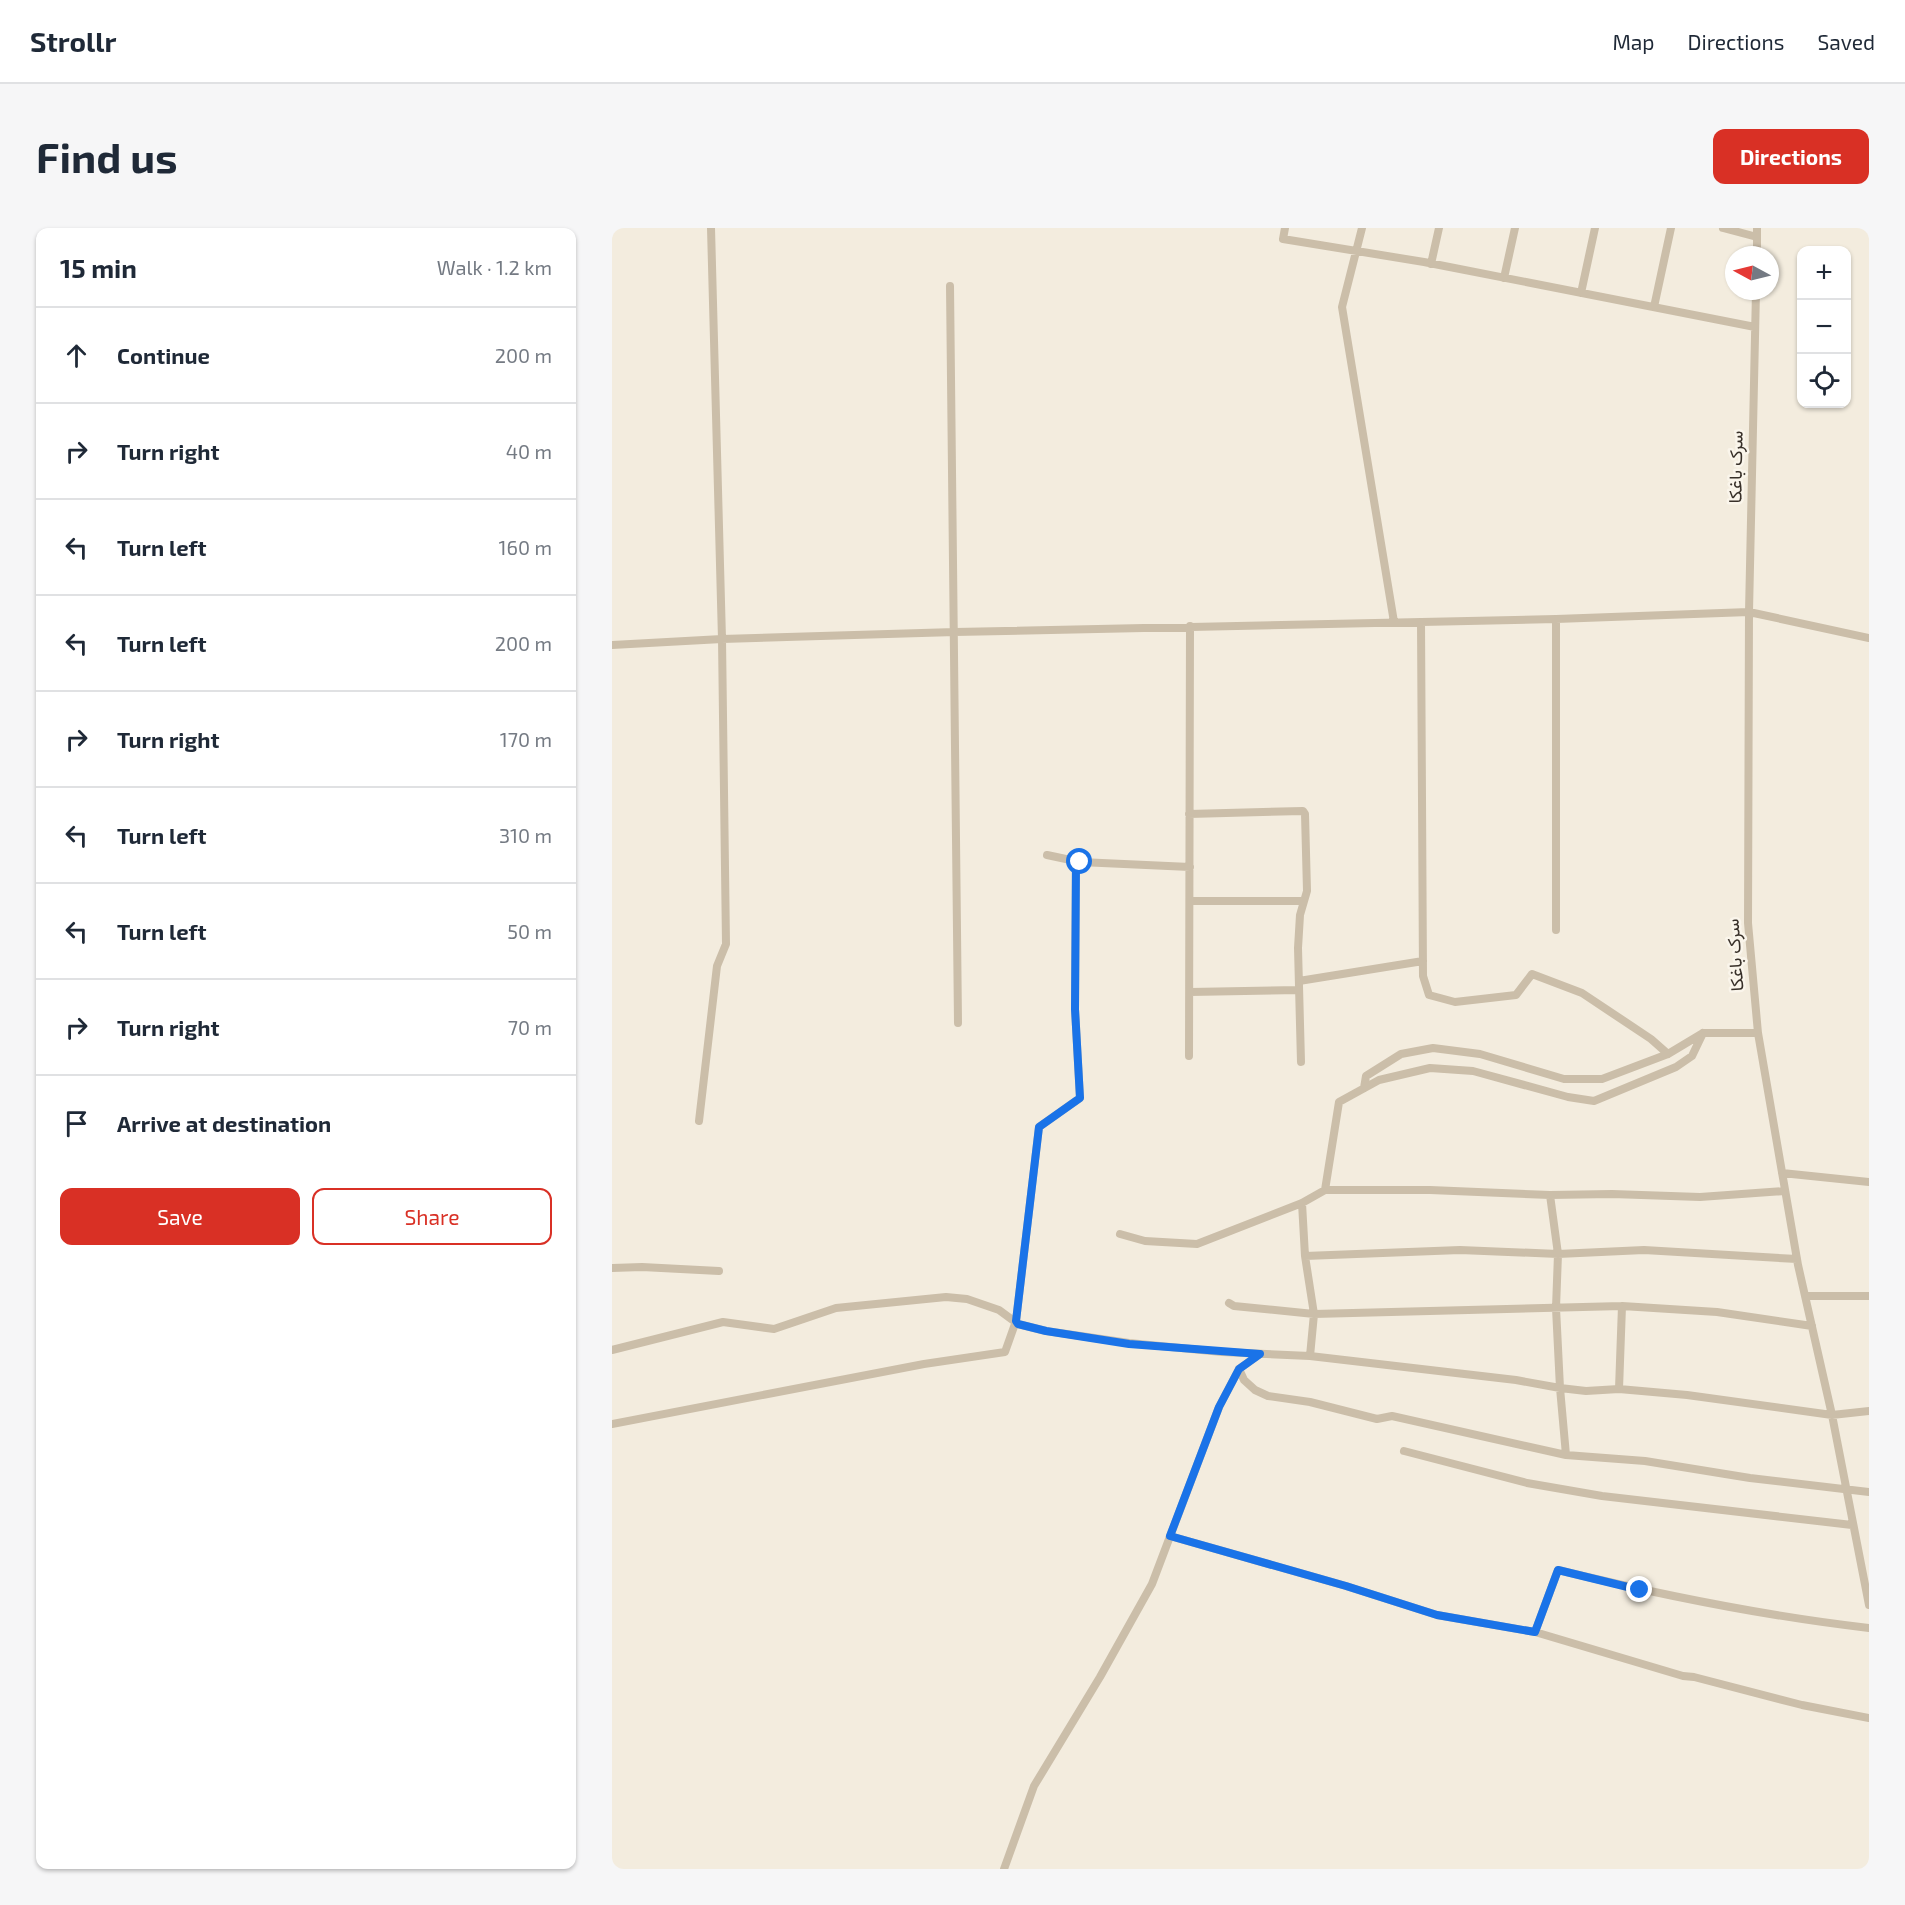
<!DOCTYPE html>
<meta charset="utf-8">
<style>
:root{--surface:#fff;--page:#f6f6f7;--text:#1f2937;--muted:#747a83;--line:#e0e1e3;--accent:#d93025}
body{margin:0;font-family:"Exo 2",Vazirmatn,sans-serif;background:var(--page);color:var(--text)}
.controls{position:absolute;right:18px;top:18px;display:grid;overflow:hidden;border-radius:12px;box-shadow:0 2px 4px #0004}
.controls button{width:54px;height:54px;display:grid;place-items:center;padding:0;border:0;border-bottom:2px solid var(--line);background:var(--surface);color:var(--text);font:30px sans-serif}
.compass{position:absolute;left:1113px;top:18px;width:54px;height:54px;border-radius:50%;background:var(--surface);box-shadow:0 2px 4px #0004;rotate:277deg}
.stop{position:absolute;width:18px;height:18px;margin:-14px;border:4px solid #1a73e8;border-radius:50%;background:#fff}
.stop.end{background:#1a73e8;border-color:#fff;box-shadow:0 2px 6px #0008}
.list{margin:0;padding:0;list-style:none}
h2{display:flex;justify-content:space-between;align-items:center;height:78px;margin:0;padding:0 24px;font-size:26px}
h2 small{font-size:20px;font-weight:400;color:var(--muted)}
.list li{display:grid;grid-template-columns:39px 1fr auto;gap:18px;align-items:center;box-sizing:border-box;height:96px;padding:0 24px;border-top:2px solid var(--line)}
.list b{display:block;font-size:22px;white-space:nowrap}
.list em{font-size:20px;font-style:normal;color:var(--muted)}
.actions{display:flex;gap:12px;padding:18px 24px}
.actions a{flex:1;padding:14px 0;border:2px solid var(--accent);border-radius:12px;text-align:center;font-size:21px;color:var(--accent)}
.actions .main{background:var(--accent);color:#fff}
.icon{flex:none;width:33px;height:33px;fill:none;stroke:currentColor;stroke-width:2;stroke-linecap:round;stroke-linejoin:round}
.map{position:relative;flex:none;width:1257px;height:1641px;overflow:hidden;border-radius:12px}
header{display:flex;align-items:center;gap:36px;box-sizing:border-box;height:84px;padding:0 30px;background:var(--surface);border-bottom:2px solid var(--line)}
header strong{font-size:28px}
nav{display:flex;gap:33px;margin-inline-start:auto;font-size:21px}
.intro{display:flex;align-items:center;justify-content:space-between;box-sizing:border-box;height:144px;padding:0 36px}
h1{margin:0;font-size:42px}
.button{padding:15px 27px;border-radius:12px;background:var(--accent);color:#fff;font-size:21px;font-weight:700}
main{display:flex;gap:36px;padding:0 36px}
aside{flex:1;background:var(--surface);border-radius:12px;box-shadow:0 2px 4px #0004}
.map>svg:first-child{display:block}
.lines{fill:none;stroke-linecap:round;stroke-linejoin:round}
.minor{stroke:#cbbea9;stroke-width:8}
.route{stroke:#1a73e8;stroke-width:8}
.labels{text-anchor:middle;stroke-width:5;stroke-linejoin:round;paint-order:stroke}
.street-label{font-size:18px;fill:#383029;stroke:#faf5eb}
</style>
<header>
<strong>Strollr</strong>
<nav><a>Map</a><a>Directions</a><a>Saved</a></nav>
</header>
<div class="intro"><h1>Find us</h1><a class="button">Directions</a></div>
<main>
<aside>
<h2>15 min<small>Walk · 1.2 km</small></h2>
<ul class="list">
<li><svg class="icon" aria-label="ahead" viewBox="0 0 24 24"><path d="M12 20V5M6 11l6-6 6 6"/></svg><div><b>Continue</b></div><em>200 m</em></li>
<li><svg class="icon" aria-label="right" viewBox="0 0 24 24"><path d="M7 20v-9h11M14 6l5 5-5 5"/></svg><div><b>Turn right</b></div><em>40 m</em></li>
<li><svg class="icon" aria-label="left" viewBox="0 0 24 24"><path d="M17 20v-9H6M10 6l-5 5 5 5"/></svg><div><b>Turn left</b></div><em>160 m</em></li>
<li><svg class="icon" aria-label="left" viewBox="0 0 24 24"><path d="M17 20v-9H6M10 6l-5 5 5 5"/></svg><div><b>Turn left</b></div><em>200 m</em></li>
<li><svg class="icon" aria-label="right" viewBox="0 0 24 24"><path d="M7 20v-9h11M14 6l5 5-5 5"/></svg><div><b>Turn right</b></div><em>170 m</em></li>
<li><svg class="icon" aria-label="left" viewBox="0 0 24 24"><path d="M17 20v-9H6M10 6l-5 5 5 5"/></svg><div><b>Turn left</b></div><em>310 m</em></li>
<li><svg class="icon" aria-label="left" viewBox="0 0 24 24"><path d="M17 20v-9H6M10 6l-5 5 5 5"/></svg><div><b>Turn left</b></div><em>50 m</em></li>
<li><svg class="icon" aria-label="right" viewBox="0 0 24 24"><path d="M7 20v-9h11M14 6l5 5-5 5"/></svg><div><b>Turn right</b></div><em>70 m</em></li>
<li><svg class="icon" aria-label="arrive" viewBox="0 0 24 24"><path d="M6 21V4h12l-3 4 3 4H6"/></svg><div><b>Arrive at destination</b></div></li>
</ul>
<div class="actions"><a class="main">Save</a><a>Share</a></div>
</aside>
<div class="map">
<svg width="1257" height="1641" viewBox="0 0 1257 1641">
<rect width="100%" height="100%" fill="#f3ecde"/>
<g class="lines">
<path class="minor" d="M673,0l-2,11 141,23 331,65
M750,0l-20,79 52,315
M1111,0l34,9
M1145,27v-27
M819,36l8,-36
M892,50l11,-50
M338,58l8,737
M1144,63l-7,321 -1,311 10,110 40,232 34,150 37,190
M969,65l14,-65
M1042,79l17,-79
M944,391v311
M809,394l2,354 6,19 26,7 61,-7 16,-21 50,19 69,46 17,15
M0,417l110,-6 233,-7 601,-13 193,-7 120,26
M577,586l114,-3 2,3 2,77 -7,24 -2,33 3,114
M435,627l33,7 110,5
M578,673h114
M687,753l124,-20
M578,764l109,-2
M577,828l1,-430
M752,860l2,-12 35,-22 32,-6 47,6 84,25h38l66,-25 35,-21h55
M87,893l18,-155 9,-22 -4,-305 -11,-411
M1170,945l87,9
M713,962l14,-88 40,-22 51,-12 43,3 95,26 26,4 82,-34 16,-11 11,-23
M938,967l8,59 -2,54 4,80 6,67
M690,975l3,53 9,58 -4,42
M508,1006l25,7 52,3 105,-41 23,-13h105l120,5 62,-1 88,3 85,-6
M693,1028l155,-6 98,4 86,-4 153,9
M0,1040l30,-1 77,4
M1193,1068h64
M617,1075l5,3 80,8 308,-8 95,6 95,14
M0,1122l111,-28 51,7 62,-21 110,-11 21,2 32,11 19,14 28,7 83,12 93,9 88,4 206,24 44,8 26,3 33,-2 68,6 145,20 37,-4
M627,1141l5,11 11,10 13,6 42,6 67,17 15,-3 174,39 79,6 105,17 119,14
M1007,1161l3,-83
M0,1196l312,-60 81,-12 11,-31 23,-194 41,-29 -5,-89 1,-149
M792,1223l123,32 75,13 250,29
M558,1308l176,50 91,29 98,17 148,44 11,1 108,28 67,13
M923,1404l23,-62c103,25 206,46 311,58
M392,1641l30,-83 66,-109 52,-93 67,-177 20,-38 21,-15"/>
</g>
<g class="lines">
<path class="route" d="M468,634l-4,-2 -1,149 5,89 -41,29 -23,194 2,3 28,7 83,13 131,10 -21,15 -20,38 -49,129 176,50 91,29 98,17 23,-62 82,20"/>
</g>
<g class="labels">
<g class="street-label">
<text transform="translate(1124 239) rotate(-89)" y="6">سرک باغکا</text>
<text transform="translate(1123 727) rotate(-94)" y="6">سرک باغکا</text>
</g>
</g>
</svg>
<div class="controls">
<button>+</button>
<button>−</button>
<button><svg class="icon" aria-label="locate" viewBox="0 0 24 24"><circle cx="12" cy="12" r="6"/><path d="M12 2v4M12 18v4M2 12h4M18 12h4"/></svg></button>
</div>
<svg class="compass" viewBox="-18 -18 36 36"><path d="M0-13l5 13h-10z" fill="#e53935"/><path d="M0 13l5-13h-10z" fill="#747a83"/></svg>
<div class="stop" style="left:468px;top:634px"></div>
<div class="stop end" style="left:1028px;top:1362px"></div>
</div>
</main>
